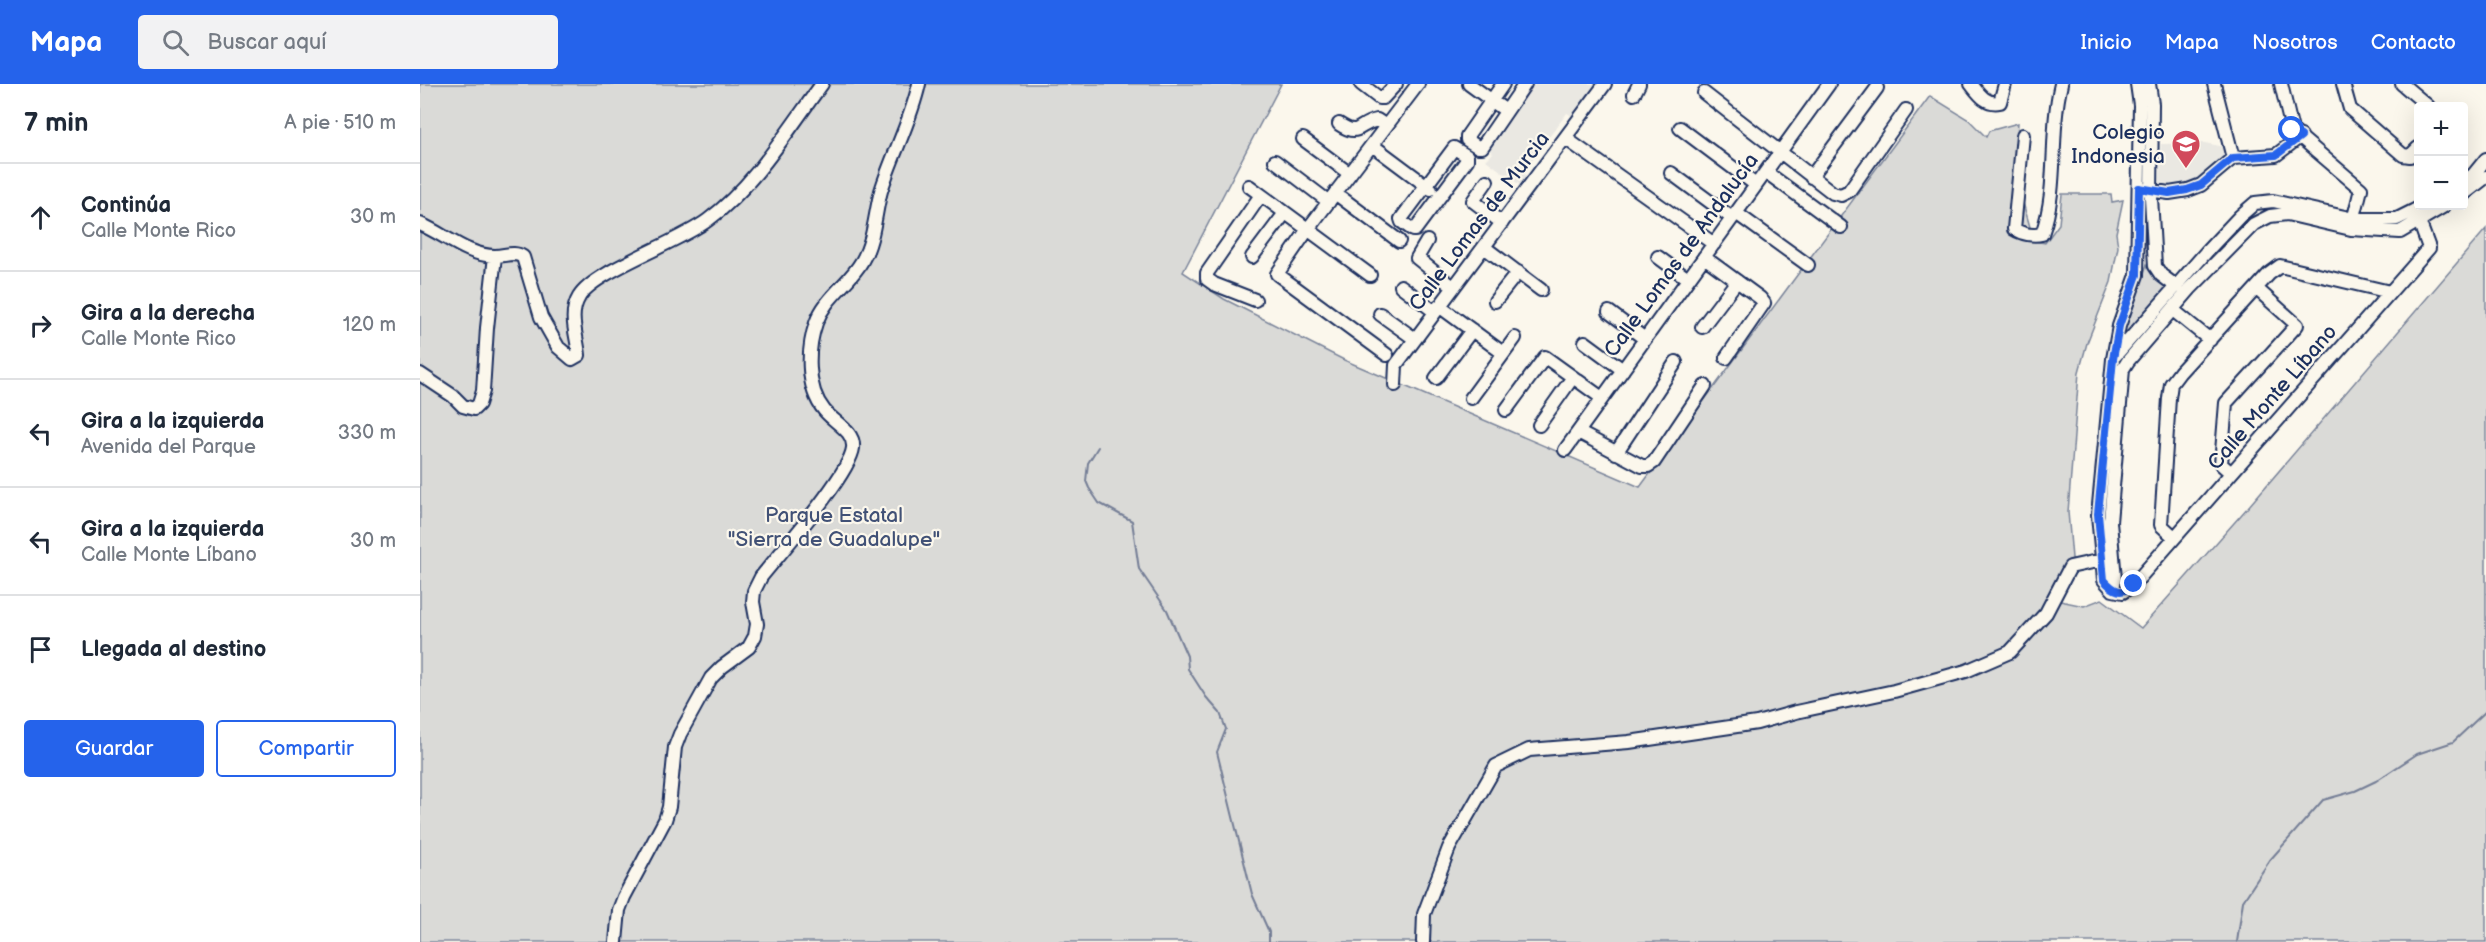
<!DOCTYPE html>
<html lang="es">
<meta charset="utf-8">
<style>
:root{--surface:#fff;--page:#f2f2f3;--text:#1f2937;--muted:#747a83;--line:#e0e1e3;--accent:#2563eb}
body{margin:0;font-family:"Balsamiq Sans",sans-serif;background:var(--page);color:var(--text)}
.controls{position:absolute;right:18px;top:18px;display:grid;overflow:hidden;border-radius:6px;box-shadow:0 6px 24px #0002}
.controls button{width:54px;height:54px;display:grid;place-items:center;padding:0;border:0;border-bottom:2px solid var(--line);background:var(--surface);color:var(--text);font:30px sans-serif}
.stop{position:absolute;width:18px;height:18px;margin:-14px;border:4px solid #2563eb;border-radius:50%;background:#fff}
.stop.end{background:#2563eb;border-color:#fff;box-shadow:0 2px 6px #0008}
.list{margin:0;padding:0;list-style:none}
h2{display:flex;justify-content:space-between;align-items:center;height:78px;margin:0;padding:0 24px;font-size:26px}
h2 small{font-size:20px;font-weight:400;color:var(--muted)}
.list li{display:grid;grid-template-columns:39px 1fr auto;gap:18px;align-items:center;box-sizing:border-box;height:108px;padding:0 24px;border-top:2px solid var(--line)}
.list b{display:block;font-size:22px;white-space:nowrap}
.list p{margin:0;font-size:20px;white-space:nowrap;color:var(--muted)}
.list em{font-size:20px;font-style:normal;color:var(--muted)}
.actions{display:flex;gap:12px;padding:18px 24px}
.actions a{flex:1;padding:14px 0;border:2px solid var(--accent);border-radius:6px;text-align:center;font-size:21px;color:var(--accent)}
.actions .main{background:var(--accent);color:#fff}
.icon{flex:none;width:33px;height:33px;fill:none;stroke:currentColor;stroke-width:2;stroke-linecap:round;stroke-linejoin:round}
.map{position:relative;flex:none;width:2066px;height:858px;overflow:hidden}
header{display:flex;align-items:center;gap:36px;box-sizing:border-box;height:84px;padding:0 30px;background:var(--accent);color:#fff}
header strong{font-size:28px}
nav{display:flex;gap:33px;margin-inline-start:auto;font-size:21px}
.search{width:420px;height:54px;background:var(--page);display:flex;align-items:center;gap:15px;box-sizing:border-box;padding:0 21px;border-radius:6px;color:var(--muted);font-size:22px}
main{display:flex}
aside{flex:1;background:var(--surface)}
.map>svg:first-child{display:block}
.built{fill:#eae8e2}
.green{fill:#dadad7;stroke:#7a849a;stroke-width:1.5}
.lines{fill:none;stroke-linecap:round;stroke-linejoin:round}
.stream{stroke:#747e96;stroke-width:2}
.minor-casing{stroke:#1b2f5e;stroke-width:16}
.minor{stroke:#fbf7ec;stroke-width:12}
.route{stroke:#2563eb;stroke-width:8}
.labels{text-anchor:middle;stroke-width:4.5;stroke-linejoin:round;paint-order:stroke}
.poi-label{font-size:21px;fill:#1b2f5e;stroke:#fbf7ec;text-anchor:end}
.street-label{font-size:21px;fill:#1b2f5e;stroke:#fbf7ec}
.park-label{font-size:21px;fill:#415176;stroke:#fbf7ec}
</style>
<header>
<strong>Mapa</strong>
<div class="search"><svg class="icon" aria-label="search" viewBox="0 0 24 24"><circle cx="10" cy="10" r="6"/><path d="M15 15l6 6"/></svg>Buscar aquí</div>
<nav><a>Inicio</a><a>Mapa</a><a>Nosotros</a><a>Contacto</a></nav>
</header>
<main>
<aside>
<h2>7 min<small>A pie · 510 m</small></h2>
<ul class="list">
<li><svg class="icon" aria-label="ahead" viewBox="0 0 24 24"><path d="M12 20V5M6 11l6-6 6 6"/></svg><div><b>Continúa</b><p>Calle Monte Rico</p></div><em>30 m</em></li>
<li><svg class="icon" aria-label="right" viewBox="0 0 24 24"><path d="M7 20v-9h11M14 6l5 5-5 5"/></svg><div><b>Gira a la derecha</b><p>Calle Monte Rico</p></div><em>120 m</em></li>
<li><svg class="icon" aria-label="left" viewBox="0 0 24 24"><path d="M17 20v-9H6M10 6l-5 5 5 5"/></svg><div><b>Gira a la izquierda</b><p>Avenida del Parque</p></div><em>330 m</em></li>
<li><svg class="icon" aria-label="left" viewBox="0 0 24 24"><path d="M17 20v-9H6M10 6l-5 5 5 5"/></svg><div><b>Gira a la izquierda</b><p>Calle Monte Líbano</p></div><em>30 m</em></li>
<li><svg class="icon" aria-label="arrive" viewBox="0 0 24 24"><path d="M6 21V4h12l-3 4 3 4H6"/></svg><div><b>Llegada al destino</b></div></li>
</ul>
<div class="actions"><a class="main">Guardar</a><a>Compartir</a></div>
</aside>
<div class="map">
<svg width="2066" height="858" viewBox="0 0 2066 858">
<rect width="100%" height="100%" fill="#fbf7ec"/>
<filter id="ink" filterUnits="userSpaceOnUse"><feTurbulence type="fractalNoise" baseFrequency=".0167" numOctaves="2"/><feDisplacementMap in="SourceGraphic" scale="12" xChannelSelector="R" yChannelSelector="G"/><feConvolveMatrix kernelMatrix="1 2 1 2 8 2 1 2 1" color-interpolation-filters="sRGB"/></filter>
<g filter="url(#ink)">
<path class="built" d="M1113,0h63l-24,32 -5,-3 -44,59 6,6 -8,8 -35,-26 7,-7 -5,-5z
M1785,59l25,5 -3,8 -30,28 -37,1 1,-41z"/>
<path class="green" d="M0,0h861l-98,188 41,27 120,61 296,127 290,-391 39,24 17,17 3,-6 29,-8 -4,48 20,70 11,2 14,-19 3,-30h49l1,8 11,-2 -7,33 2,14 -7,35 -24,61 -8,29 -11,140 4,46 5,10 -17,33 24,5 18,-7 39,29 108,-122 237,-277v713h-2066z
M1727,180l11,15 17,9 -56,59z"/>
<g class="lines">
<path class="stream" d="M678,363l-10,16 -2,18 3,7 10,15 33,18 7,48 28,41 20,46 1,13 18,28 14,16 6,16 -9,23 35,142 17,38v10
M1817,858l6,-41 27,-41 53,-60 32,-9 21,-10 41,-27 36,-12 33,-31"/>
<g class="minor-casing">
<path id="minor" d="M941,0l18,14h4l13,-14
M1049,0l37,27
M1083,0l-36,52v4l11,7h4l43,-63
M1551,0c8,10 15,21 29,18l5,-18
M1729,0l3,20 -1,93 4,69 6,9 16,12
M1794,0l19,74
M1861,0l11,46 69,59 -9,36
M1923,0l7,25 53,46 7,1 8,-8
M1982,0l26,22
M1284,9l129,100 8,2 8,-4 57,-81
M1214,10l5,-10
M919,40c21,14 18,0 38,-4l9,6
M1260,44l76,57
M1603,51l-9,94c8,5 19,7 28,5 17,-47 7,-101 19,-150
M1145,54l149,106
M883,55l47,35
M952,61l59,44
M1034,64l13,8v4l-52,70h-2l-11,-8 -1,-3z
M855,77l54,41
M1346,88l75,55
M1251,89l61,45
M1391,93l66,-89
M1067,97l-14,20 29,22
M2044,97l9,-6 13,-16
M829,102l121,89
M1723,105l26,4 19,-3 13,-5 32,-27 43,-3 25,-19
M915,109l64,48
M2044,110l22,-17
M1316,129l72,52
M0,140c24,10 48,32 75,32 10,0 19,-5 28,1l18,60 17,30 14,12 7,-4c-2,-20 -11,-40 0,-58 15,-26 99,-54 129,-77 47,-35 79,-89 114,-136
M1007,157l-10,17 36,29
M1064,163l57,43
M832,173l33,-44
M1238,173l30,22
M1284,173l56,41 4,5 -38,55
M981,202l34,26
M835,216l-41,-16 -7,-5v-6l54,-78
M1075,217l23,-29
M1019,222l64,47
M1753,226l37,30
M1189,228l36,27
M960,230l35,25
M1282,243l35,-46
M1165,258l38,28
M967,271l-110,-81 31,-45 110,-145
M1695,272l93,-106 32,-34 15,-13 18,-2 81,18h43l26,-13
M0,290l33,22 10,10 11,3 5,-5 4,-13 4,-63 8,-72
M1016,294l36,-48
M975,301l1,-20 209,-281
M1051,314l44,-60
M1086,326l39,-53 57,41
M1119,341l34,-48
M1158,348l64,34h6l6,-4 51,-76
M1145,366l264,-366
M1196,369l60,-91
M1811,389l-10,-9 5,-61 71,-78 -40,-36
M1754,453l-13,-12 8,-127 2,-14 9,-12 89,-98 11,-8 110,26
M1693,506l2,-11 -5,-57 13,-153 5,-8 62,-72 64,-65 16,-8 17,-2 64,15 49,3 44,-26
M1693,506l-9,-10 -6,-65 15,-156 6,-33 18,-51 3,-170 -3,-21
M1693,506l10,2 11,-8 295,-336 -14,-38
M196,858l3,-32 5,-13 41,-77 4,-13 6,-60 5,-13 31,-56 11,-11 27,-20 6,-11 2,-12 -4,-22 1,-11 7,-14c19,-24 89,-103 92,-129 2,-17 -20,-26 -29,-38 -18,-22 -17,-61 -8,-87 9,-26 33,-39 46,-62 12,-20 13,-48 19,-70 11,-36 30,-70 38,-107
M1003,858l1,-28 25,-66 47,-82 33,-16 100,-8 128,-19 39,-11 98,-21 72,-20 44,-19 36,-39 24,-46 32,-7"/>
</g>
<use href="#minor" class="minor"/>
</g>
</g>
<g class="lines" filter="url(#ink)">
<path class="route" d="M1714,500c-12,12 -20,7 -30,-4l-6,-66 15,-155 6,-33 18,-51 2,-87 30,5 18,-3 14,-5 32,-27 43,-3 25,-19 -9,-6"/>
</g>
<defs>
<g id="school-pin" transform="scale(1.5)"><path d="M0 17L-7.5 6A9.5 9.5 0 1 1 7.5 6Z" fill="#d1495b" stroke="#fbf7ec"/><path d="M0-5L7-2L0 1L-7-2ZM-4 1L0 2.5L4 1V4Q0 6-4 4Z" fill="#fff"/></g>
</defs>
<g fill-rule="evenodd">
<use href="#school-pin" x="1766" y="60"/>
</g>
<g class="labels">
<g class="poi-label">
<text x="1745" y="55">Colegio<tspan x="1745" dy="24">Indonesia</tspan></text>
</g>
<g class="street-label">
<text transform="translate(1059 137) rotate(-53)" y="7">Calle Lomas de Murcia</text>
<text transform="translate(1261 171) rotate(-54)" y="7">Calle Lomas de Andalucía</text>
<text transform="translate(1852 313) rotate(-49)" y="7">Calle Monte Líbano</text>
</g>
<g class="park-label">
<text x="414" y="438">Parque Estatal<tspan x="414" dy="24">"Sierra de Guadalupe"</tspan></text>
</g>
</g>
</svg>
<div class="controls">
<button>+</button>
<button>−</button>
</div>
<div class="stop" style="left:1872px;top:46px"></div>
<div class="stop end" style="left:1714px;top:500px"></div>
</div>
</main>
